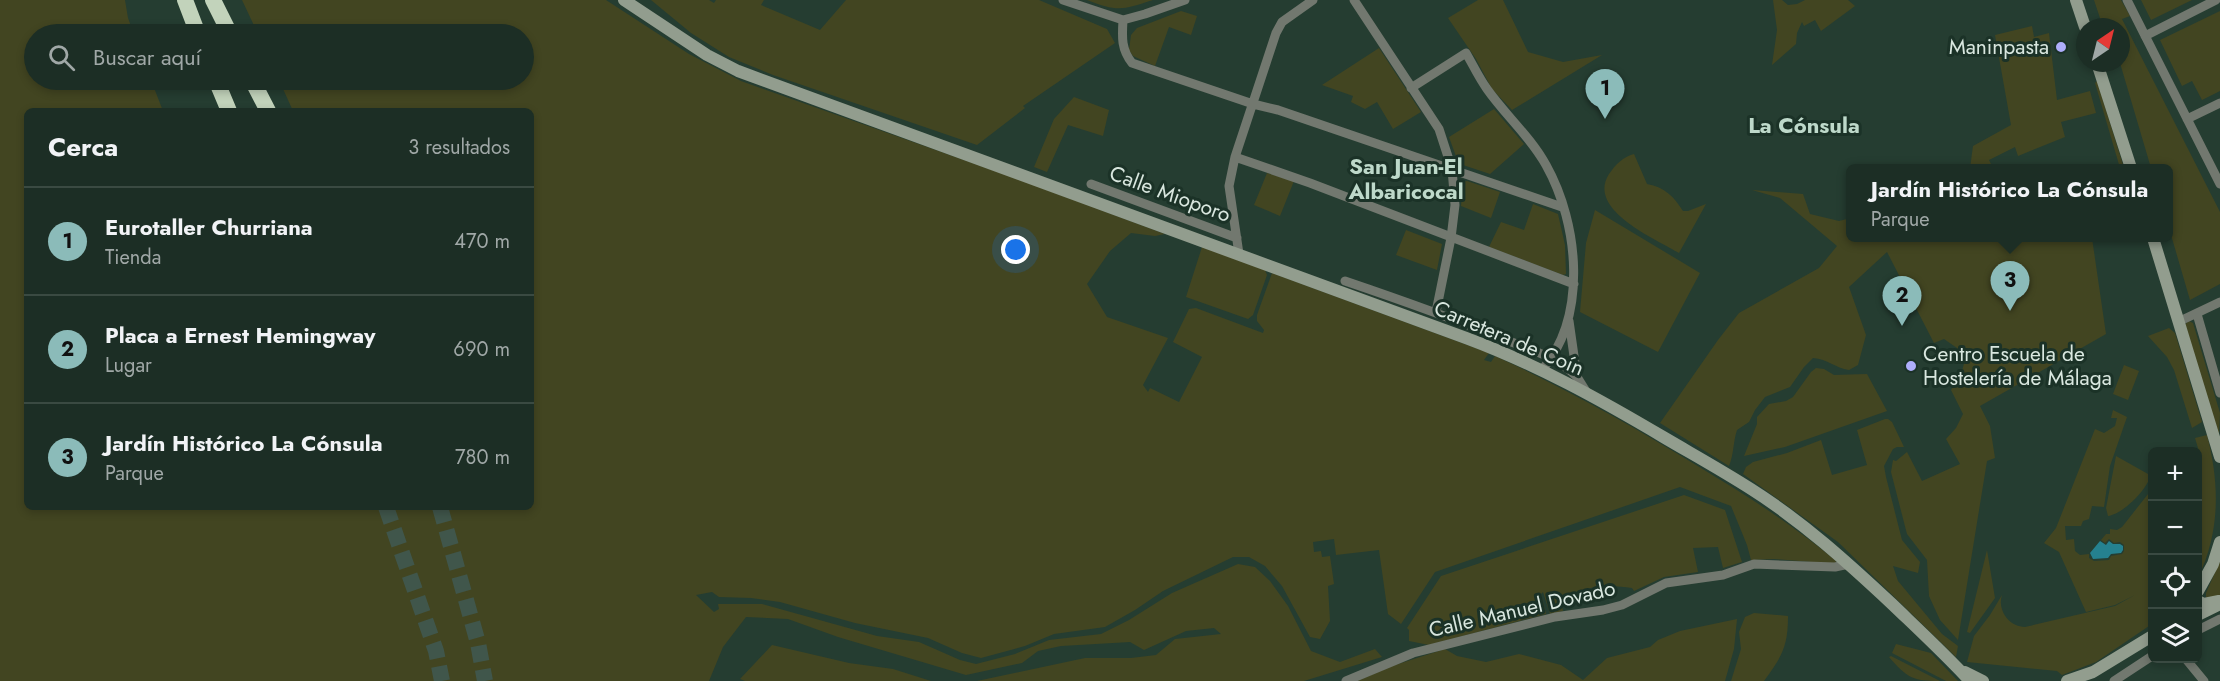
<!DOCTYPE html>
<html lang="es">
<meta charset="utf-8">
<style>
:root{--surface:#1c2e25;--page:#25362d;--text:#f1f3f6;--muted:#a0a8a7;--line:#3a4a42;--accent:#8bbbb9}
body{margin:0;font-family:Jost,sans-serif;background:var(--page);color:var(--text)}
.controls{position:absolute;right:18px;bottom:18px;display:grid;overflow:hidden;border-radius:9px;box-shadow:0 3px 9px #0003}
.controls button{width:54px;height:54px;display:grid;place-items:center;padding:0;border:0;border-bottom:2px solid var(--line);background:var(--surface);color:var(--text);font:30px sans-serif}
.compass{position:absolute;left:2076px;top:18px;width:54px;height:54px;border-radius:50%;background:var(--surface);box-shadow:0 3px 9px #0003;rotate:35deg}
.you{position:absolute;left:1016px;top:250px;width:21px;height:21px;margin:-15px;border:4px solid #fff;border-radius:50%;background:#1a73e8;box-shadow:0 0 0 9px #1a73e833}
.badge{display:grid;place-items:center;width:39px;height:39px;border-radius:50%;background:var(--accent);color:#111;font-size:20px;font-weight:700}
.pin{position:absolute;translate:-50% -50px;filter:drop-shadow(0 2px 3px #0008)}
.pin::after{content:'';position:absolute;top:32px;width:21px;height:18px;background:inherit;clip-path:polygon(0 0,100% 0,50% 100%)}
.popup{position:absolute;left:1846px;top:164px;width:327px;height:78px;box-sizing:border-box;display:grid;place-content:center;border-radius:9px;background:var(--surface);filter:drop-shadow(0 2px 4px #0005);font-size:20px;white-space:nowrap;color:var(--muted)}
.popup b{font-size:22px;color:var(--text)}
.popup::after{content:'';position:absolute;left:50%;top:100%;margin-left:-12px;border:12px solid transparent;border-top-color:var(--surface)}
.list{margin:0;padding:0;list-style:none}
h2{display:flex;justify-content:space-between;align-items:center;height:78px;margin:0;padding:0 24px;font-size:26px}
h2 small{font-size:20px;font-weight:400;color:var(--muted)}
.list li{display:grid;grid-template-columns:39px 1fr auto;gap:18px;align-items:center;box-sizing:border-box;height:108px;padding:0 24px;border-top:2px solid var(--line)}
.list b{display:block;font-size:22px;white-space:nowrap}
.list p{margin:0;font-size:20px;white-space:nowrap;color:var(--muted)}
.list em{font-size:20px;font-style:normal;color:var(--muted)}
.icon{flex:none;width:33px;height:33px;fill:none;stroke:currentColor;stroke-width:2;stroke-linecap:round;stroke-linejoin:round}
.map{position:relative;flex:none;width:2220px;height:681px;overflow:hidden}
.search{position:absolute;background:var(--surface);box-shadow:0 3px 9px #0003;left:24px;top:24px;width:510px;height:66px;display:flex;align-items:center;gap:15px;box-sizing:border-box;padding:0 21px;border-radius:33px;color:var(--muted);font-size:22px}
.panel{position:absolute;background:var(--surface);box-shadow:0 3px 9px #0003;left:24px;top:108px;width:510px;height:402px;border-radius:9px}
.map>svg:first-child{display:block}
.green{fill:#424521}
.water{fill:#25818f}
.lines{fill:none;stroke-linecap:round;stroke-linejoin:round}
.highway-tunnel{stroke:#40564b;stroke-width:16;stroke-dasharray:16 8;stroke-linecap:butt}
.street{stroke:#72786f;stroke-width:9}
.secondary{stroke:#929d8e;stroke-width:12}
.highway{stroke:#c2d3bb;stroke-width:16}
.poi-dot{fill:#aeaefb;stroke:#1b3227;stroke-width:2}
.labels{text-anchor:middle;stroke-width:6;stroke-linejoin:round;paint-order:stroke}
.poi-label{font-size:21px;fill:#d9e7df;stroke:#1b3227;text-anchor:end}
.street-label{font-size:21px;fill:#d9e7df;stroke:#1b3227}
.neighbourhood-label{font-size:22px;font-weight:bold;fill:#bed9ca;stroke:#1b3227}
</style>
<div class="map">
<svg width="2220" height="681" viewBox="0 0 2220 681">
<rect width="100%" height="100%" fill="#253d31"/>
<path class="green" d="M0,0h125l3,18 6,16h-100v46h117l12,31h-136v396h504v-396h-238l-14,-31h245v-46h-266l-16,-34h364l83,54 52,27 271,96 153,57 -10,2 -24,-3 -21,18 -23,33 20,33 61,21 -25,47 5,7 2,-4 29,14 23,-45 -29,-15 16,-33 7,-1 67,25 1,-3 -7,-9v-6l15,-42 217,80 -5,7 7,2 4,-6c70,32 136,69 201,109 50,30 96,59 140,96l-1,3 -61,-5 -23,1 -4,-15 -16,-39 -51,-19 -245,85 -34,52 -13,-10 -9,-64 -43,5 -2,-16 -21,3 1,10 7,-1 1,6 8,-1 4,28 -6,2 2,35 -10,18 -10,-2 -28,-51 -17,-20 -16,-9h-16l-70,34 -28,19 -30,17 -51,7 -29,12 -44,12 -19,-5 -34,-15 -73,-15 -75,-21 -29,-4 -32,-1 -7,-5 -16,3 18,17 5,-3 -1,-5h44l115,32 42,6 41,18 16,4 39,-10 34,-14 52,-6 28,-14 43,-27 66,-29 17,3 15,14 18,25 23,45 29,11 35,-13 7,8 -78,24h-327l108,-23h46l25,-3 19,-16 46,-5 -7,-6 -28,3 -42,19 -14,-8 -69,4 -23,5 -16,12 -56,12 -128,-38 -50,-18 -42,-2 -23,30 -14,34h-709z
M651,0h58l5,3 2,-3h48l-3,5 59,25 26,-30h193l68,29 8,14 -92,63 2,2 -48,37 -204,-70 -44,-18 -38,-24z
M1087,0h66c-31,10 -35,12 -66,0z
M1478,0h25l25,52 35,10 39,-7 -90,55 -20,-21 -16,-30 -28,-41z
M1773,0h9l6,5 9,-1 8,-4h43l7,6 -34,25 -6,-11 -11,6 -2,-4 -5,11 -1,11 -24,21 5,-35z
M2094,0h27l9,16 -8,3 98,193v72l-30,16 -21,-72v-60h-18l-31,-105 1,-36h-18z
M2141,0h51l-41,20z
M1181,11l16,5 -6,19 -22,-8 -14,39 -22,-10 -4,-6 2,-15 6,-7z
M2220,11v80l-18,9 -10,-19 -10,5 -22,-46z
M2032,26l2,11 15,-4 8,67 33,-9 6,22 -35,9 4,15 -47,19 -3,-9 -26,13 4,8h-23l3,-22 38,-21 -16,-90z
M1379,48l42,64 -28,17 -16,-27 -12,7 -14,-7 2,-6 -31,-11z
M2097,81l27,87h-4l-25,-85z
M1074,97l35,13 -6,26 -35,-11 -21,47 -13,-5 20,-48z
M1494,109l30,35 -34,30 -30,-10 -3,-5 -8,-22z
M1634,154l13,30c18,3 27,13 36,27h5l18,-7 -27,49c-23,-14 -93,-43 -70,-79 7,-10 14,-17 25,-20z
M1267,173l27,8 -14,35 -26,-11z
M1467,181l33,11 -9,26 -30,-12 2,-24z
M1752,190l51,4 7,20 29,7 12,-3v20h241l14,96 -126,72 10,20 5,32 -8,3 -29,179 -18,-20 -11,-24 -2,-36 -20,-26 -16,-62 2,-12 3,1 11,-9 15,29 38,-17 -14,-25 10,-11 7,-14 -12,-24 11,-19 3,-11 -8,-12 -13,-9 -10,4 -47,-91 -38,35 17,48 -8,30 -9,5c-14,-2 -21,-11 -36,-12l-9,9 -14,20 -25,10 -10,13 -6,12 -12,8c-4,12 -3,24 -8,36l-69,-43 58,-83 21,-27 80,-45 18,-22 -57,-48z
M1533,204l25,10 7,31 1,29 -3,1 -74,-28 12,-25 23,8z
M1595,210l105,63 -42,79 -78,-40 6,-69z
M1406,230l36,14 -5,26 -41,-15z
M1202,247l63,23 2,5 -14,40 -5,4 -62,-22z
M2189,321l4,2 27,90 -1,22 -35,-110z
M2169,328l6,5 27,89 -10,6 -18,-58 -7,-13 -19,-21z
M2124,365l15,6 -11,29 -15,-6z
M1816,368l8,1 10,6 33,-1 20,37 -102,36 -41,9 13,-32v-7l12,-13 17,-3 7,-4 18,-25z
M2113,410l14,7 -17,49 -6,41 -12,-1 -3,13 -6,2 -2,5h-16l1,14 8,-1 1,12 5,4 9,-1v4l5,3 15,-1 2,-4 11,-2 2,-3v-6l-4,-3 -6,1 -5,-4 -4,4 -4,-3 5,-6h4v-5l7,1 5,-3 30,-38v78l-3,7 3,-5v55l-56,38 -34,13 -5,-4 -90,-9 7,-26 16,-21 12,-20c-5,15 7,32 23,32l90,-21 20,-11 -20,10 -29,7 -27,-60 -15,-9 12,-15 39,-99 9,4 11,-7 2,-8h-6z
M1885,419h3l4,3 12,25h-7l-4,2 -9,17 2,11 16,63 18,22 -2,11 -25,-7 5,15 44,53 16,12 -2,11 -118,-115 -95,-68 3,-7 7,-5 34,-9 34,-13 11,35 35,-10 -10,-35z
M2207,435c13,50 13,97 -9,143v-113l3,-7 -6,-20z
M2116,456l32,18 4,-6c1,17 -28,46 -44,48l-2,-8z
M1684,495l41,15 17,52 -19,6 -5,-21 -25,1 5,24 -34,5 -30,14 -2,-3c-27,-4 -47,-1 -72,10l3,13 -13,3 -7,-22 -2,2 5,20 -117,31 -20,-4v-11l-2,-2 34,-52z
M1987,550l8,48 -25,35 -3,-1z
M2220,561v35l-9,2 -5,-1v-4z
M1754,613l34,3c0,31 -6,40 -24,65h-33l10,-32 -2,-17 6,-15z
M1737,619l-3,30 -9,32h-368l35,-15 53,-17 12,7 29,6 33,-8 42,11 22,15 24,-22 43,-11 8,-7 22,-9z
M1896,644l35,9 27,28h-12l-54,-28z
M772,645l77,18 44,6 38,12h-186l-5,-2z
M1891,656l49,25c-27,0 -33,-3 -51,-24z"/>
<path class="water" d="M2100,541l6,4 3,-4 4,3h7l3,2v4l-2,3 -10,1 -3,4 -15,1 -3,-6z"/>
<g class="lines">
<path class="highway-tunnel" d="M386,507l50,144 6,30
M440,507l38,136 7,38"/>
<path class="street" d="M1063,0l60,20 22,-6 40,-14
M1354,0l85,129 13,40 3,36 -4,33 -15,74
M2127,0l93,184
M1123,20c-1,17 -2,29 9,43l121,41 25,6 284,97
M2145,36l71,-36
M1411,88l55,-35c7,12 13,25 21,36 19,27 43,47 59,76 33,59 42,151 -4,205
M2187,119l33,-16
M1235,157l75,26 264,101
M1091,184l146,54
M1239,254l-10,-68 6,-29 41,-124 6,-11 31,-22
M1345,281c53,18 104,36 156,57 25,10 57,19 76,39
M2197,314l23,79
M1569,321l8,56 10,16
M2180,321l40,-19
M2198,630l22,-11
M2185,658l19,23
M1346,681l67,-28 142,-36 48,-7 19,-5 44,-22 57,-8 31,-11 81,3 14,-3
M2114,681l38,-25"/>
<path class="secondary" d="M624,0l83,55 31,16 728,267c70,26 135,62 199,100 29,17 58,33 86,51 52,33 96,73 141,115 26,25 53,50 78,77
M2076,0l9,27
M2097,63l34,105
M2153,238l67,219
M2198,591l15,-27 7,-22
M2198,601l6,3 15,-3
M2198,615l22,-11
M1965,672l18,9
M2067,681l26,-9 59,-36"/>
<path class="highway" d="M185,0l13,34
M213,0l17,34
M216,80l13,31
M252,80l16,31"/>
</g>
<g class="poi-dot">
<circle cx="2061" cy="47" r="6"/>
<circle cx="1911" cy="366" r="6"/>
</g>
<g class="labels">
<g class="poi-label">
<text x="2049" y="54">Maninpasta</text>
<text x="1923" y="361" text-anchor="start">Centro Escuela de<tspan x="1923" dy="24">Hostelería de Málaga</tspan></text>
</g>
<g class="street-label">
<text transform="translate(1170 194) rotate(20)" y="7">Calle Mioporo</text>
<text transform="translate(1509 338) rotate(23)" y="7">Carretera de Coín</text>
<text transform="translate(1522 609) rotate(-13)" y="7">Calle Manuel Dovado</text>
</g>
<g class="neighbourhood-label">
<text x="1804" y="133">La Cónsula</text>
<text x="1406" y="174">San Juan-El<tspan x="1406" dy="25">Albaricocal</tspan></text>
</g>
</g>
</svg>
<div class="controls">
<button>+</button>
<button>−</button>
<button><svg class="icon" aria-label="locate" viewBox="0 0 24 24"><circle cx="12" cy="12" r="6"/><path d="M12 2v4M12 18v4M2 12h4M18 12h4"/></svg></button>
<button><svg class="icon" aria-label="layers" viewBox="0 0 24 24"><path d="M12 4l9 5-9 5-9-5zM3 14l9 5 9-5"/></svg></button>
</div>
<svg class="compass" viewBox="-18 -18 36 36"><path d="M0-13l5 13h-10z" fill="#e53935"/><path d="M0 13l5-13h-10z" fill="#a0a8a7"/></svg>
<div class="you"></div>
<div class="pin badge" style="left:1605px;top:119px">1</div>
<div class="pin badge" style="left:1902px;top:326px">2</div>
<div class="pin badge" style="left:2010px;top:311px">3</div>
<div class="popup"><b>Jardín Histórico La Cónsula</b>Parque</div>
<div class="search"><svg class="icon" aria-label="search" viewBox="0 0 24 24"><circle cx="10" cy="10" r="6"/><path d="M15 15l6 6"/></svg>Buscar aquí</div>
<section class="panel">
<h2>Cerca<small>3 resultados</small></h2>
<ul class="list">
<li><span class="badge">1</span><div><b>Eurotaller Churriana</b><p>Tienda</p></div><em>470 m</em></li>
<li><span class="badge">2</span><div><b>Placa a Ernest Hemingway</b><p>Lugar</p></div><em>690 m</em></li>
<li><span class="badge">3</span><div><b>Jardín Histórico La Cónsula</b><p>Parque</p></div><em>780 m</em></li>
</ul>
</section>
</div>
